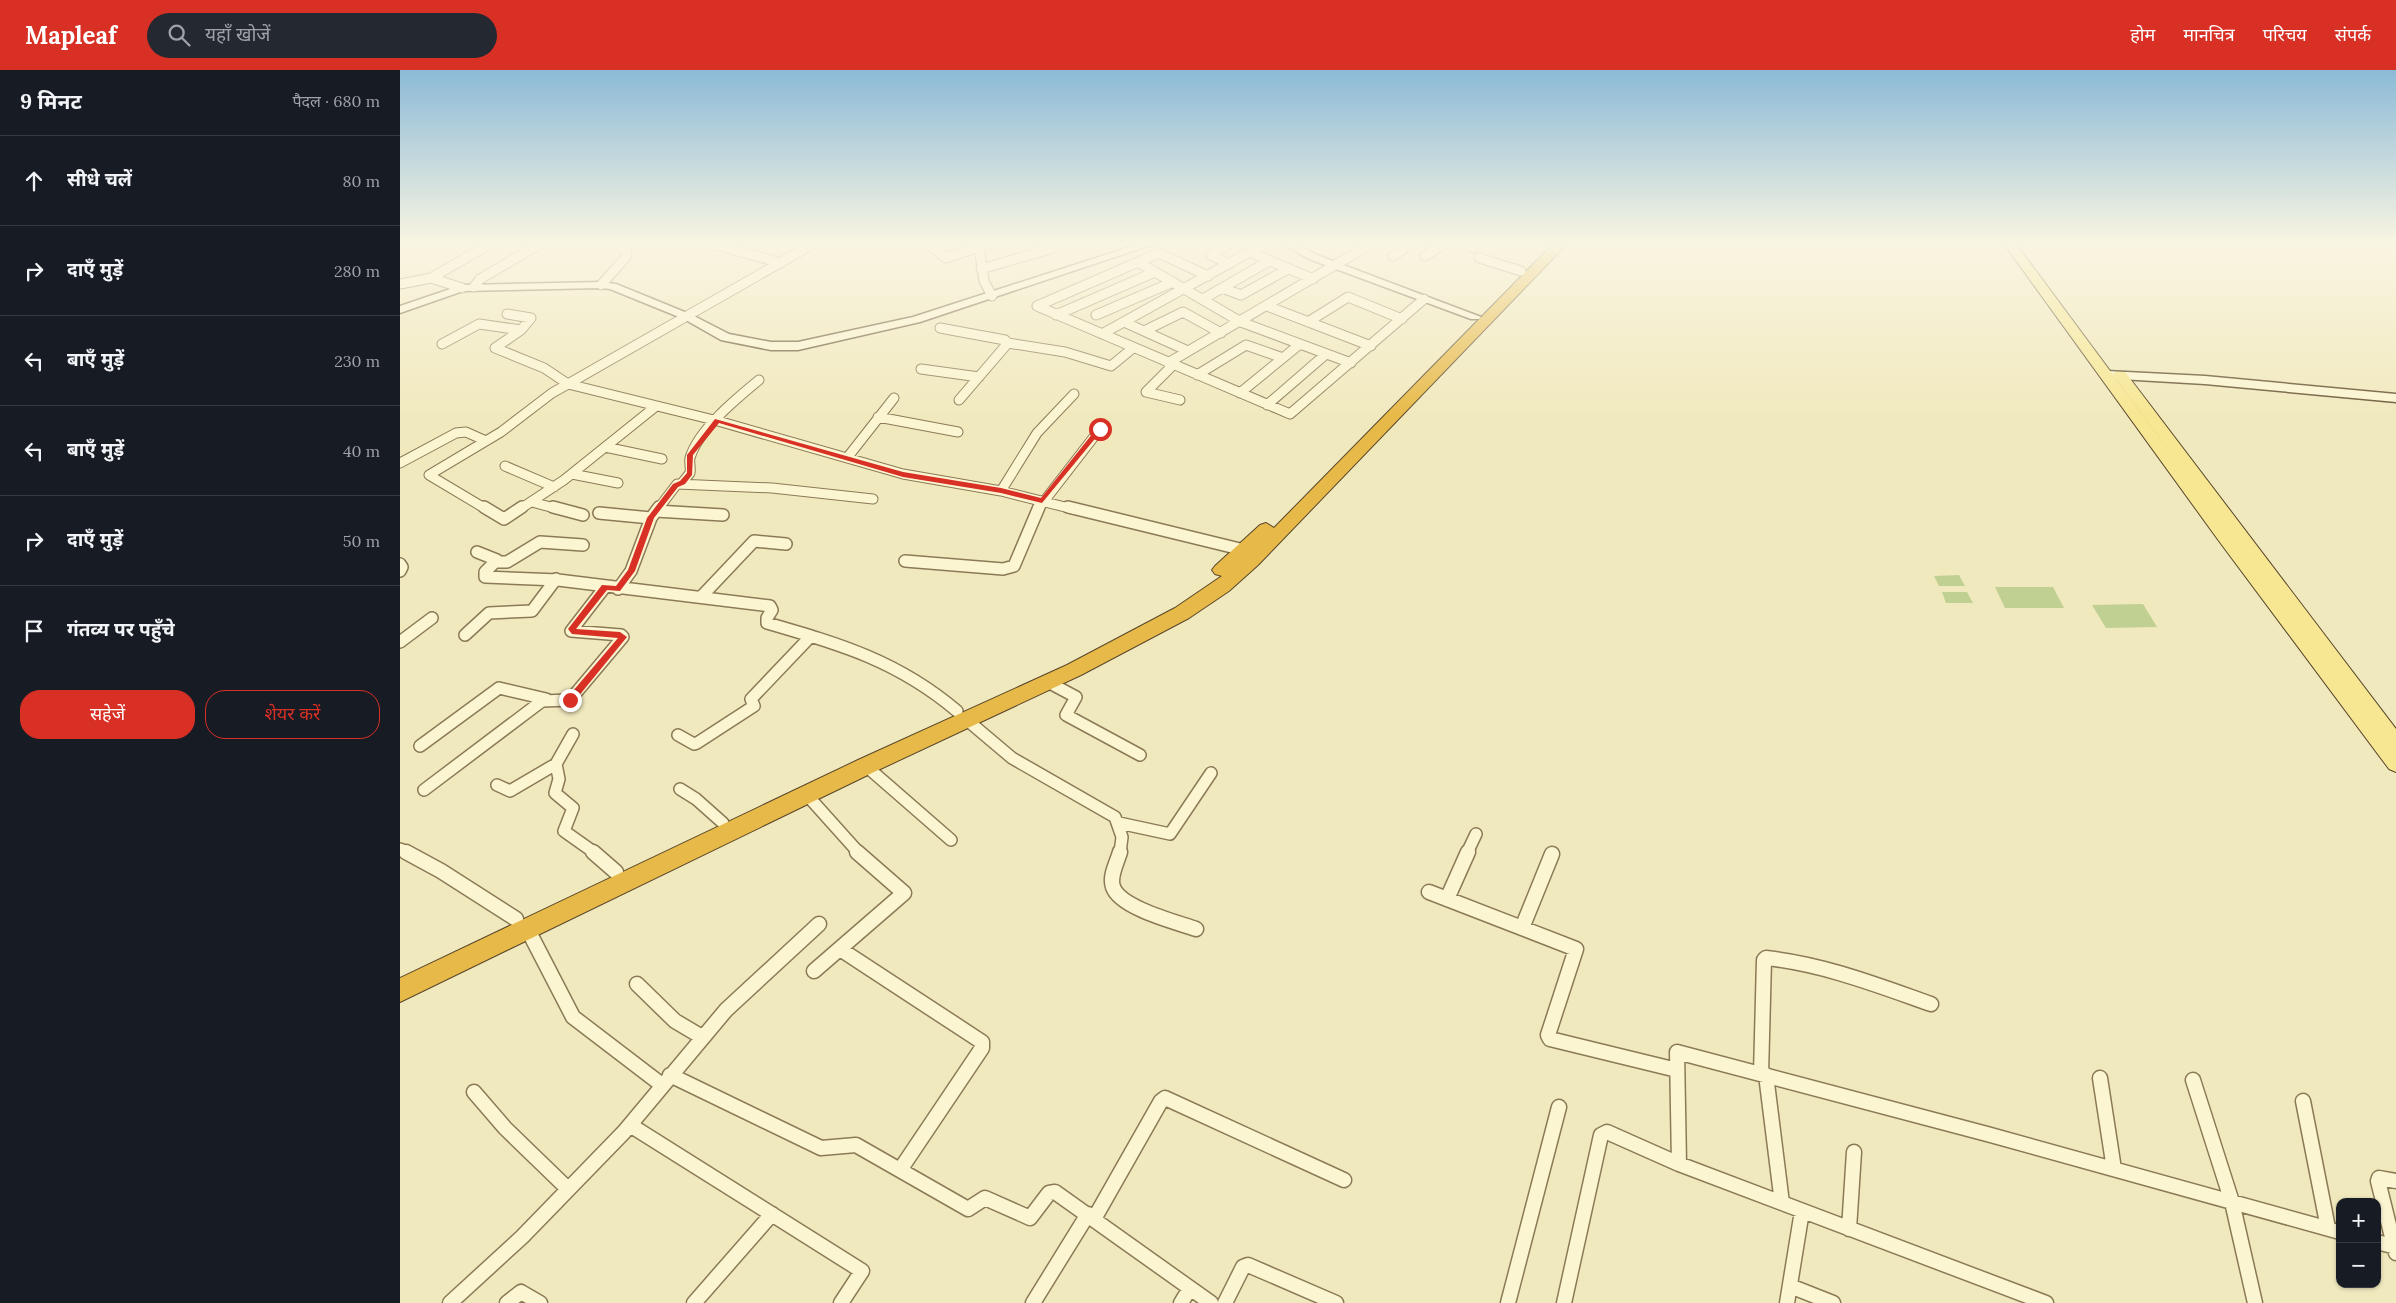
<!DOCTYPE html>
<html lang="hi">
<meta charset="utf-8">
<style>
:root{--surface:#171b24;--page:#242831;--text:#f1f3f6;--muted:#9ea1a6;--line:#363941;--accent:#d93025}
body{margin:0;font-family:Lora,"Noto Sans Devanagari",serif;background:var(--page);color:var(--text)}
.controls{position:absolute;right:15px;bottom:15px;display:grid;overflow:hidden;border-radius:10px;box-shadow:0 1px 4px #0004}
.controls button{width:45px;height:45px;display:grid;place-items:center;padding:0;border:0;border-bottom:1px solid var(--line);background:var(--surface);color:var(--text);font:25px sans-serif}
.stop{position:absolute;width:15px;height:15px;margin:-11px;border:4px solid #d93025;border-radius:50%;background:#fff}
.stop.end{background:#d93025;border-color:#fff;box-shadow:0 1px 5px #0008}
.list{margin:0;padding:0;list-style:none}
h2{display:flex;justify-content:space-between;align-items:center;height:65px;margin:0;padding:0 20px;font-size:21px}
h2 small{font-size:16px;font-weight:400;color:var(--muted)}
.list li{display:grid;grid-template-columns:32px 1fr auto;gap:15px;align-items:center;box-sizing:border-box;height:90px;padding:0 20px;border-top:1px solid var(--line)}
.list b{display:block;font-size:19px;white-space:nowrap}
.list em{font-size:16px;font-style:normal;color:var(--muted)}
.actions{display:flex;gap:10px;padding:15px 20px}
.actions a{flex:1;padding:11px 0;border:1px solid var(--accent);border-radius:20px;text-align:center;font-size:18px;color:var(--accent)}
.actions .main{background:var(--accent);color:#fff}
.icon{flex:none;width:28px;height:28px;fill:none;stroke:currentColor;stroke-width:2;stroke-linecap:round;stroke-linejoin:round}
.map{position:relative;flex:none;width:1996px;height:1233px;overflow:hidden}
header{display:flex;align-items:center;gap:30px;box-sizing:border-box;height:70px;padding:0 25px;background:var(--accent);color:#fff}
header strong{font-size:24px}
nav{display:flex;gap:28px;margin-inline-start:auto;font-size:18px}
.search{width:350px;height:45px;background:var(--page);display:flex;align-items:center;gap:12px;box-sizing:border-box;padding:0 18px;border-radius:28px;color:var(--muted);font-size:19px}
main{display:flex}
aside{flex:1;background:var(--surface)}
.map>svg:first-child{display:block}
.green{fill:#bfd092}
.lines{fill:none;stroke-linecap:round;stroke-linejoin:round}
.street-far2-casing{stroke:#8b7a56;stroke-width:11}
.street-far1-casing{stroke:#8b7a56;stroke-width:14}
.street-casing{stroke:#8b7a56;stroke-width:17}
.secondary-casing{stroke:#6c5a39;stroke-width:3}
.primary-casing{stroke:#58462b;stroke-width:2}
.highway-casing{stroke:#58462b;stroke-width:2}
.street-far2{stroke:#fbf5d2;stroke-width:9}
.street-far1{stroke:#fbf5d2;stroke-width:11}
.street{stroke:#fbf5d2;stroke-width:14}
.secondary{fill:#fbf5d2;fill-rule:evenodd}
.primary{fill:#f7e793;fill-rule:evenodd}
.highway{fill:#e7b948;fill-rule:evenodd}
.route{fill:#d93025}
</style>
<header>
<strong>Mapleaf</strong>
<div class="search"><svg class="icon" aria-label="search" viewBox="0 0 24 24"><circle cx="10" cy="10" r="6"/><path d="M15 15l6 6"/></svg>यहाँ खोजें</div>
<nav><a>होम</a><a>मानचित्र</a><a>परिचय</a><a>संपर्क</a></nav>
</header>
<main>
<aside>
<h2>9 मिनट<small>पैदल · 680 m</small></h2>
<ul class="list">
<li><svg class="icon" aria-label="ahead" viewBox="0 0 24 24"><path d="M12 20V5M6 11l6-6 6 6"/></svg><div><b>सीधे चलें</b></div><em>80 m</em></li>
<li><svg class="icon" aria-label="right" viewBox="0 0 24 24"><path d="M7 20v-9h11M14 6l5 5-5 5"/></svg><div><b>दाएँ मुड़ें</b></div><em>280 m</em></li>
<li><svg class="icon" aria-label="left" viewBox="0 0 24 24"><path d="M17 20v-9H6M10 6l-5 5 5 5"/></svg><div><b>बाएँ मुड़ें</b></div><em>230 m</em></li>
<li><svg class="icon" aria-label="left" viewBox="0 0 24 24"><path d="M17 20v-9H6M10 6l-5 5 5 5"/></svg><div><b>बाएँ मुड़ें</b></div><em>40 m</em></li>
<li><svg class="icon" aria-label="right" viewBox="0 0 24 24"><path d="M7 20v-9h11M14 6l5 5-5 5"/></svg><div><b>दाएँ मुड़ें</b></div><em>50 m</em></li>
<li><svg class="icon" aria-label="arrive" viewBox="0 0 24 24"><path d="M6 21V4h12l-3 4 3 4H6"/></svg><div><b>गंतव्य पर पहुँचे</b></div></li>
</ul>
<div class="actions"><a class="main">सहेजें</a><a>शेयर करें</a></div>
</aside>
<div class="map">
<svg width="1996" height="1233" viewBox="0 0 1996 1233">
<rect width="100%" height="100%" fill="#f1e9be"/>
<path class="green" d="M1559,505l6,11h-26l-5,-10z
M1595,517h58l11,21h-59z
M1542,522h25l6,11h-27z
M1743,534l14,23 -51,1 -14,-23z"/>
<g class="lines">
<g class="street-far2-casing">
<path id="street-far2" d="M313,174l68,19
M413,174l-245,140 150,37 185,53 98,17 72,18
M528,174l18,14 42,-14
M829,174l-18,11 18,9
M579,177l5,34 8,15
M1072,178l5,-4
M850,182l63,27
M993,186l18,-12
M1025,186l19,-12
M1079,188l42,13
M738,192l103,60 110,41
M581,199l69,-20 -5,-5
M808,206l-49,-23 -122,53 253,108 134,-115
M0,214l31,-6
M201,215l25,-28 1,-6 -10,-7
M74,217l6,-8 60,-35
M62,218l-31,-10 59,-34
M822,218l19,7 47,-26
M803,229l66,-38
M867,236l104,40
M656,245l99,-43
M696,245l77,-33
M724,252l64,29
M908,252l40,-25 54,22
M540,258l65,12 3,3
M744,261l39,-19 38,21
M702,264l162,-90
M42,274l37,-20 42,6
M768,293l203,-119
M773,295l-27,27 34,8
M521,299l58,8
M797,305l49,-30 37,13
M840,323l60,-49
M559,330l49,-57 57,9 46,14 22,-18
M867,335l59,-51
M478,347l80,15
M205,377l57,12
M447,388l47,-60
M0,393l56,-30 10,-1 20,9
M105,396l49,21
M172,404l46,9
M282,413l8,-10c1,-5 -1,-11 0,-15 8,-28 47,-60 69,-78
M601,421l36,-58 37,-39
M132,432l26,7
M86,439l-57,-34 72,-43 51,-39 16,-9 -24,-16 -49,-20 26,-18 10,-12 -24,-4
M120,439l44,-29 91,-73
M258,439l19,-25 95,4 101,11
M638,439l62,-80"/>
</g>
<g class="street-far1-casing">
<path id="street-far1" d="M84,437l20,12 18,-12
M153,437l30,8
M668,437l176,43
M256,441l67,4
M199,443l52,5
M77,482l20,8 -12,12v5l73,3 212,26 2,4 -5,8v5c73,21 131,38 190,88
M505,491l98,8 11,-3 25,-59
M96,492h11l33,-20 43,3
M0,494l2,3 -2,4
M218,519l13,-18 20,-53 8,-11
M301,527l53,-56 32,3
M65,565l24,-22 43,-2 24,-32
M0,572l32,-24
M648,612l28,15 -10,18 74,40
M567,650l45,38 103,59 7,20 -2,16
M173,664l-17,30 3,15 -4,14 18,15 -9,23 31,22
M278,665l16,9 3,-1 57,-37 -3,-7 60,-63
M20,676l79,-58 47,11
M466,696l85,74
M97,715l13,6 46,-27
M280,719l16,10 27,24
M24,720l118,-89 28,-1 53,-63 -2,-2 -50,-4 34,-44
M407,725l52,58
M719,753l51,11 41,-61
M0,779l8,4
M1067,783l9,-19"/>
</g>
<g class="street-casing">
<path id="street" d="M6,782l35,19 75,48
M193,782l23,20
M720,782c-3,11 -11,24 -7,35 7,21 63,35 83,42
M1029,822l147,57 -28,86 2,4 127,31
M1047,829l21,-47
M127,858l46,89 89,68
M1122,858l30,-74
M440,879l142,93v6l-82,122
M414,901l90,-78 -47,-41
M237,914l38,37 27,16
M1361,1004l3,-114 2,-2c57,6 111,27 165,46
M270,1005l151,73 35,-3 112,64 17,-11 45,20 19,-25 6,-1 156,111
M1366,1005l16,128
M1700,1008l14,91
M1793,1010l39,122 23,101
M74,1022l31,36 63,61
M1903,1031l25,127
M230,1055l232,146 -21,32
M1279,1094l-2,-112 310,82 353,98
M1996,1111l-17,-3 -1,3 18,72
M694,1149l67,-118 4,-3 179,82
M1449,1159l5,-77
M1977,1172l19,5
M1390,1216l43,17
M50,1233l72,-66 102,-105 102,-122 93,-86
M107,1233l14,-11 19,11
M294,1233l78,-89
M633,1233l55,-89
M781,1233l9,-15
M825,1233l18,-36 5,-2 88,38
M1108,1233l51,-196
M1164,1233l37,-168 6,-3 72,32 367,139
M1387,1233l15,-92"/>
</g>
<g class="secondary-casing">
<path id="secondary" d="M739,174h15l-234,78 -122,28h-27l-50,-10 -37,-21 -74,-30 -9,-1 -138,3 -63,22v-7l62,-21 139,-3 15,2 76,31 37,19 42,8h27l115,-25z
M883,174h13l21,11 164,62 -2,2h-8l-162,-60z
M1707,301l98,5 191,18v8l-191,-18 -102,-6 -2,-3 2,-3z"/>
</g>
<g class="primary-casing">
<path id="primary" d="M1604,174h12l240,324 -143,-193 2,-3h10l271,357v43l-7,-3 -170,-228z"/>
</g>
<g class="highway-casing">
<path id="highway" d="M1153,174h14l-309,321 -29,26 -40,27 -108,57 -207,97 -474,230v-24l458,-218 209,-95 108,-57 47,-32 -7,-2 -3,-4 3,-4 45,-41 6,-2 8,5z"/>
</g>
<use href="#street-far2" class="street-far2"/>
<use href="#street-far1" class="street-far1"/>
<use href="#street" class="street"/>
<use href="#secondary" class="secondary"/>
<use href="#primary" class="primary"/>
<use href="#highway" class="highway"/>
</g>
<linearGradient id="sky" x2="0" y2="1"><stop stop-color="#8cbad7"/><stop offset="0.5" stop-color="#f9f5e2"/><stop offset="1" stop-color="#f9f5e2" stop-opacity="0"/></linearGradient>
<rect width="1996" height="346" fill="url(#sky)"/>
<path class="route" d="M315,349l188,53 98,16 40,10 56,-70 6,1 -61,74 -41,-10 -98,-16 -184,-54 -26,32 -1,20 -7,9 -7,3 -24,31 -19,53 -15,20 -13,-1 -31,39 44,3 7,5 -54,66h-6v-5l51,-60 -46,-4 -4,-5 34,-44 14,1 12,-16 19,-52 26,-34 7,-3 7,-8v-18z"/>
</svg>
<div class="controls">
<button>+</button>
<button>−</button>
</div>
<div class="stop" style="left:700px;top:359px"></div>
<div class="stop end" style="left:170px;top:630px"></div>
</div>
</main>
